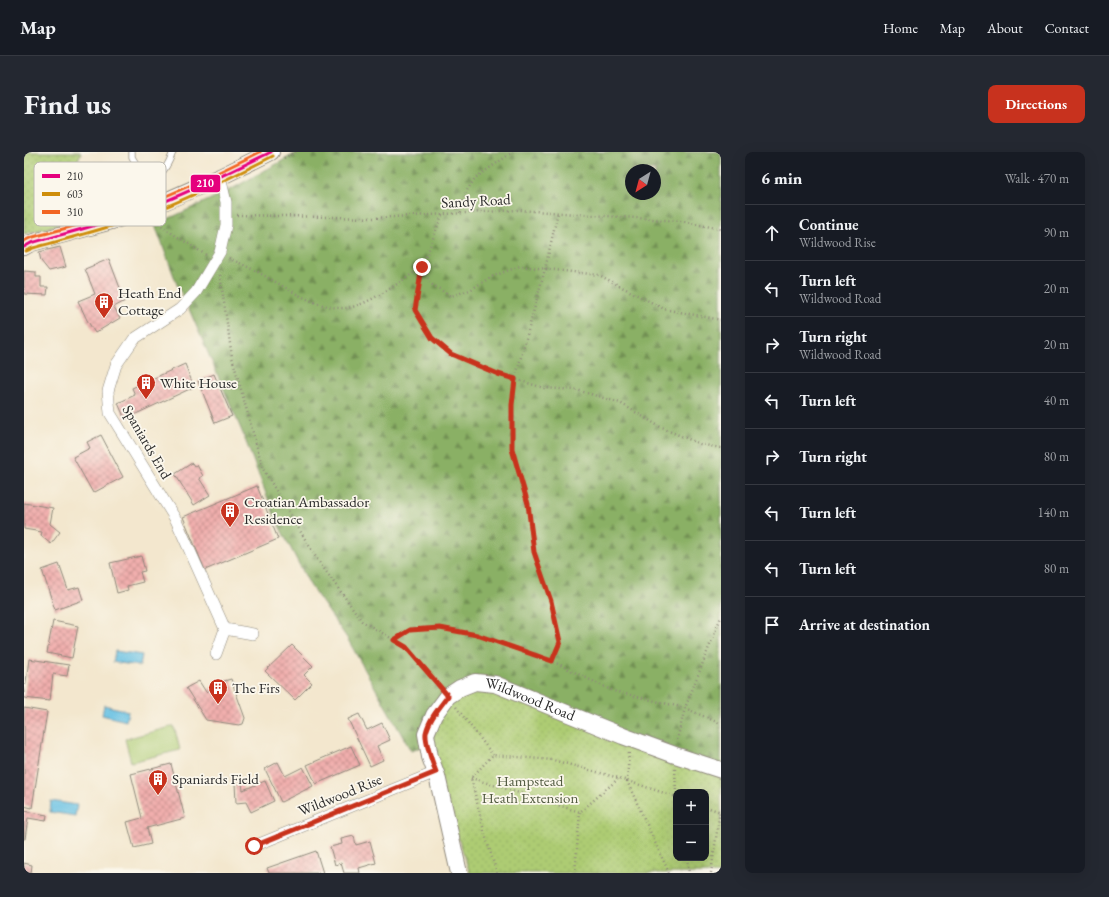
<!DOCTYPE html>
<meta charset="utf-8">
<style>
:root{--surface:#171b24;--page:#242831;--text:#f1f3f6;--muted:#9ea1a6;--line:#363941;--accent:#c8321e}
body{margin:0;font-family:"EB Garamond",serif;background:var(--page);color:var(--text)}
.controls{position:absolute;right:12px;bottom:12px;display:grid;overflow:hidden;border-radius:8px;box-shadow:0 4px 16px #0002}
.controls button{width:36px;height:36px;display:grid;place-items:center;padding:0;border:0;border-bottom:1px solid var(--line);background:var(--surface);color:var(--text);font:20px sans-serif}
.compass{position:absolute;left:601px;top:12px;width:36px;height:36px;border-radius:50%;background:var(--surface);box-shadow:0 4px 16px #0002;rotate:216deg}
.stop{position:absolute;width:12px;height:12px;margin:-9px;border:3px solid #c8321e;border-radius:50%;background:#fff}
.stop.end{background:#c8321e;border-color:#fff;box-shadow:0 1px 4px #0008}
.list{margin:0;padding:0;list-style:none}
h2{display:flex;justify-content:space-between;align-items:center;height:52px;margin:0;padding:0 16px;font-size:17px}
h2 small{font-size:13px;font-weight:400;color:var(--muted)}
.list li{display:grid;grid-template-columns:26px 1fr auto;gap:12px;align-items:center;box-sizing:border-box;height:56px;padding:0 16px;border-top:1px solid var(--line)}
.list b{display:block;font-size:15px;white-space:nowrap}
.list p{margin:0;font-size:13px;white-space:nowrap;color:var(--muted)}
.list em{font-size:13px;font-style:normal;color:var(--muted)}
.icon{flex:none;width:22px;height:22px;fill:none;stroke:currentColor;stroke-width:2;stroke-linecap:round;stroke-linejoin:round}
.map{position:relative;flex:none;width:697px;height:721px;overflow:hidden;border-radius:8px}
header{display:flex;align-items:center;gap:24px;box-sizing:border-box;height:56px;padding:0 20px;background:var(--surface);border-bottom:1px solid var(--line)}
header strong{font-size:19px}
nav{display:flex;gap:22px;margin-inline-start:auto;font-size:14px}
.intro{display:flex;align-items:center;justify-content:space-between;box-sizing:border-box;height:96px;padding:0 24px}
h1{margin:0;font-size:28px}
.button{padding:10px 18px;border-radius:8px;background:var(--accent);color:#fff;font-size:14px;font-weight:700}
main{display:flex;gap:24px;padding:0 24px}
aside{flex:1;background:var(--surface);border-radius:8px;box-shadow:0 4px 16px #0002}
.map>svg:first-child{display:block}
.forest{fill:url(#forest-firs);stroke:#5a6e48;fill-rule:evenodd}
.park{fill:url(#park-dots);stroke:#6c7c4f;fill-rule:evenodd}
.garden{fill:#adcc73;stroke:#6c7c4f}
.water{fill:#65c0e3;stroke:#487687}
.building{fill:url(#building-cross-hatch)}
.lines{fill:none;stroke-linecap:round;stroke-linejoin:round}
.lane-casing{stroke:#8f897c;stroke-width:7}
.street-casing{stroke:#8f897c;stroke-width:12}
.secondary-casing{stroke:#8f897c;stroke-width:18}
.path{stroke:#8f897c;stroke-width:2.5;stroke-dasharray:1 3;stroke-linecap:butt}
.lane{stroke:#fff;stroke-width:5.5}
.street{stroke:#fff;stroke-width:11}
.secondary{stroke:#fff;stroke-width:16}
.bus-1-casing{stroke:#fbf7ec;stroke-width:6}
.bus-2-casing{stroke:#fbf7ec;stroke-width:6}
.bus-3-casing{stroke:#fbf7ec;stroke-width:6}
.bus-1{stroke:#e5007d;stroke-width:3}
.bus-2{stroke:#ce8d09;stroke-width:3}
.bus-3{stroke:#f26522;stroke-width:3}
.route{stroke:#c8321e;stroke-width:5}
.labels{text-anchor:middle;stroke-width:3.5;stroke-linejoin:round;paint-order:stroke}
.street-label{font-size:15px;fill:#2b2b2b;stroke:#fbf7ec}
.poi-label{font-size:15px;fill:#2b2b2b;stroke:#fbf7ec;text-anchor:start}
.park-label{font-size:15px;fill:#525b41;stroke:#fbf7ec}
.key{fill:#fbf7ec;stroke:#bdbab2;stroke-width:1}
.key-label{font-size:11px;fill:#2b2b2b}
.line-badge{stroke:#fbf7ec;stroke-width:1.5}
.badge-label{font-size:11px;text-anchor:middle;font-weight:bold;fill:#fff}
</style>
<header>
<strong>Map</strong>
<nav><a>Home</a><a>Map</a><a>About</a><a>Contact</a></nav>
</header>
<div class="intro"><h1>Find us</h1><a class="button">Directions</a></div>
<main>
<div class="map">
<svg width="697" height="721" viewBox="0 0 697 721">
<defs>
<pattern id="forest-firs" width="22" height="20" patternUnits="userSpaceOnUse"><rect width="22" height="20" fill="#8ab065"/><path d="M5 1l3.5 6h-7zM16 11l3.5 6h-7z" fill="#718f53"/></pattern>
<pattern id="park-dots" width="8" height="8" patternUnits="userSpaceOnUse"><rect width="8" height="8" fill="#adcc73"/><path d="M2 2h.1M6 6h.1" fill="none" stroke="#95af64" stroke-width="1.8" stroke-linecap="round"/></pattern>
<pattern id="building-cross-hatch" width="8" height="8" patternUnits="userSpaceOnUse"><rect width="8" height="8" fill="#f1afad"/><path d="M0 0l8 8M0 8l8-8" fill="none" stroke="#c38f8d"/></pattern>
</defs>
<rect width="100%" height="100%" fill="#fbf7ec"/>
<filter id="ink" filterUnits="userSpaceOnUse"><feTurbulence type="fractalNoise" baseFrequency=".025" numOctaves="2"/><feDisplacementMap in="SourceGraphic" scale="8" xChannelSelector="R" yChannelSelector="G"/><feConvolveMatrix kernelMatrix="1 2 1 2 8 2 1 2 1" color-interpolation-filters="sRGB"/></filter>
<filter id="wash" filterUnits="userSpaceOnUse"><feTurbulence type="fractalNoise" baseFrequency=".012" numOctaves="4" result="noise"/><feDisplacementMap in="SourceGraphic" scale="16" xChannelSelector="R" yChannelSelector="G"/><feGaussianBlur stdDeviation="0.9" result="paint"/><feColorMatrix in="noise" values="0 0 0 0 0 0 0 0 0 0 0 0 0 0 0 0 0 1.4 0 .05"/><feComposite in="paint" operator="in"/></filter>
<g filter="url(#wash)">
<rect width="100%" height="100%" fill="#f3e7ce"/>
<path class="forest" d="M274,0h423v618l-293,-26 -17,7 -64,-113 -37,-53 -33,-63 -36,-93 -55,-127 -8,-15 -23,-62 73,-34zM607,18h24v24h-24z"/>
<path class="park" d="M0,0h57l-5,14 6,50 -32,11 -26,7z
M451,530l246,88v103h-251l-34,-101 -6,-15 4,-42zM652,640h30v66h-30z"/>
<path class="garden" d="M150,574l6,24 -49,12 -6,-23z"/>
<path class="water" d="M91,499l27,4 -2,11 -27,-4z
M80,553l24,6 -2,10 -24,-6z
M27,649l26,4 -2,11 -25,-4z"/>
<g id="blocks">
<path class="building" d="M36,95l6,20 -17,4 -8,-10 -2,-9z
M85,107l16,42 -11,6 6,11 -25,15 -8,-13 -9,-19 17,-7 -10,-25z
M0,119l12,1v5h5v10h7l-1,8 -23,-1z
M161,212l9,23 -69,32 -7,-16 17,-8 -3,-7z
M190,222l18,42 -17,7 -17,-42z
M77,283l22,42 -30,16 -20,-36 17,-9 -3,-6z
M168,311l2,3 3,-1 6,11 -4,2 11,17 -16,10 -19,-31z
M233,334l21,53 -73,31 -22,-53z
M0,351l29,5 -3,16 10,8 -9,12 -10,-8 1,-4 -18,-3z
M117,404l4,15 -5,1 3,10 -16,4 1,4 -11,3 -7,-30z
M35,412l9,26 11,-3 4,13 -28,10 -13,-40z
M29,469l25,5 -6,32 -25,-5z
M268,493l21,21 -9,9 8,8 -17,17 -30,-29z
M5,507l40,6 -2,11 -14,-2 -3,27 -26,-3z
M207,527l14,39 -2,6 -4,1 -33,-5 -20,-32 13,-7 7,11 11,-9z
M0,556l23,4 -15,96 -8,-2z
M335,562l8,16 15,-7 8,17 -13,6 6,14 -13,6 -22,-47z
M327,594l9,19 -44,19 -9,-19z
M254,610l7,14 18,-9 10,19 -32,16 -16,-33z
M147,612l14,54 -38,10 4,16 -17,4 -7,-26 15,-4 -11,-44z
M241,629l9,20 -23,11 -5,-10 -10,1 -1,-20h7l1,7z
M0,659l23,4 -1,6 -18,-3 -3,21h-1z
M330,684l2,9 14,-4 6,22 -17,5 1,5h-16l-3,-10 -6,2 -5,-18 12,-3 -1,-5z
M292,699l7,22h-54l-2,-5z
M0,711l8,2 -1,8h-7z"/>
</g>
</g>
<g filter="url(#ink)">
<use href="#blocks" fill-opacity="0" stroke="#8f897c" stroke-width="1"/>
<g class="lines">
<g class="lane-casing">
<path id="lane" d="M108,0v5l27,46
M125,33c13,-11 18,-17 24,-33"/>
</g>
<g class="street-casing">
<path id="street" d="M196,25l6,25v23l-6,27 -24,40 -16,17 -46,30 -18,26 -8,26 2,22 66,107 49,109 28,5
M192,502l9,-25
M230,694l182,-74"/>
</g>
<g class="secondary-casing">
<g id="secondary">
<path d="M0,95l7,-4 84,-23 37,-13 68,-30 51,-25"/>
<path id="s1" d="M435,721l-22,-97 -7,-19 -4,-23 8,-19 14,-19 12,-8 15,-6 20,2 128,52 52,19 46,15"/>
</g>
</g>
<path class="path" d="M260,6l12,-6
M436,61l6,-21 9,-14 38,-26
M213,63l137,3 145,-8 161,11 41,8
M418,63l-20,52 9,17 20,12 19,-6 21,-13 29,-11 79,9 65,34 57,11
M131,69l18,13 33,21
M205,106c12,6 24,11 36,18 24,13 53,34 82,32 22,-3 56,-28 75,-41
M398,115l-7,43 17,28 19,16 47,20 46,14 33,2 43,13 42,25 38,16 21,4
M196,123l12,82 31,112 54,90 45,62 44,26 33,39
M370,488l16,-11 30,-1 37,7 75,26 61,30 72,17 36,16
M528,509l8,-19 -9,-41 -17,-49 -6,-48 -16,-55v-44l3,-26 30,-110 13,-57
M432,555l37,48
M653,588l8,-32 36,-91
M605,601l-2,28 42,92
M651,617l1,24
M447,626l109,34 38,-33
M682,655l15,5
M663,706l2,15
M473,721l-12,-38 -14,-57 22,-23 60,5 66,18 57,19
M551,721l5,-61
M687,721l9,-62"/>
<use href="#lane" class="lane"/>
<use href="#street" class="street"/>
<use href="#secondary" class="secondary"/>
<g class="bus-1-casing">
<path id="bus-1" d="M0,95l7,-4c40,-11 81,-21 120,-36 41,-16 81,-36 120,-55"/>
</g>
<g class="bus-2-casing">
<path id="bus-2" d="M2,99l7,-3c40,-11 81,-21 120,-36 41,-16 81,-36 120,-56"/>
</g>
<g class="bus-3-casing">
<path id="bus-3" d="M0,89l6,-3c40,-11 80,-21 119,-35 38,-15 75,-33 111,-51"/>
</g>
<use href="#bus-1" class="bus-1"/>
<use href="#bus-2" class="bus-2"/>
<use href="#bus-3" class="bus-3"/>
</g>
</g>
<g class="lines" filter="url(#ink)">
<path class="route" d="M230,694l182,-74c-3,-8 -11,-30 -10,-39 3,-14 14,-26 22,-37l-42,-49 -12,-7 16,-10 30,-2 37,7 75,26 8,-19 -9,-41 -17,-49 -6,-48 -16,-55v-44l3,-26 -17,-5 -47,-20 -19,-16 -17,-28 7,-43"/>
</g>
<defs>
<g id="building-pin" transform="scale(1)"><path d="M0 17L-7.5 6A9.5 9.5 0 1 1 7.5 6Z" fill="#c8321e" stroke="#fbf7ec"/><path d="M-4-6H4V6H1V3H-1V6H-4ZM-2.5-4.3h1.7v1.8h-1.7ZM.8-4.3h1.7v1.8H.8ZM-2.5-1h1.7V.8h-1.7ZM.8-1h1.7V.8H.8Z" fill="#fff"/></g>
</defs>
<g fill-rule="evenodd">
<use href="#building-pin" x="80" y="150"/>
<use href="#building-pin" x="122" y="231"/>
<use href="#building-pin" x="206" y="359"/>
<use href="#building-pin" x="194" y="536"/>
<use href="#building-pin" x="134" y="627"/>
</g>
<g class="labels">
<g class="street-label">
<text transform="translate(452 49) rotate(-3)" y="5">Sandy Road</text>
<text transform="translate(123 290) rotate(60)" y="5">Spaniards End</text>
<text dy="5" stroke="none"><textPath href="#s1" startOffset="276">Wildwood Road</textPath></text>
<text transform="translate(316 643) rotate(-22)" y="5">Wildwood Rise</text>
</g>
<g class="poi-label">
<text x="94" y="146">Heath End<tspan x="94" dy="17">Cottage</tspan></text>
<text x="136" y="236">White House</text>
<text x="220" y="355">Croatian Ambassador<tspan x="220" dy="17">Residence</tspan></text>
<text x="208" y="541">The Firs</text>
<text x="148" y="632">Spaniards Field</text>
</g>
<g class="park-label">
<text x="506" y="634">Hampstead<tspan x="506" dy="17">Heath Extension</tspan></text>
</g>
</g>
<rect x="10" y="10" width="132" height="64" rx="6" class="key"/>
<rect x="18" y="22" width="18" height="4" fill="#e5007d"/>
<rect x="18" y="40" width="18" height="4" fill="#ce8d09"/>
<rect x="18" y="58" width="18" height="4" fill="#f26522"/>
<g class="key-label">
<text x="43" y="28">210</text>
<text x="43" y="46">603</text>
<text x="43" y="64">310</text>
</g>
<rect class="line-badge" x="166" y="22" width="31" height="19" rx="4" fill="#e5007d"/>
<g class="badge-label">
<text x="181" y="35">210</text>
</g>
</svg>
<div class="controls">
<button>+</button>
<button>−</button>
</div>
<svg class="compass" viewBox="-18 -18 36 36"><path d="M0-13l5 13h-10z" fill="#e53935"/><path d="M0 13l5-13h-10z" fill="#9ea1a6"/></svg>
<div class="stop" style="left:230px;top:694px"></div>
<div class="stop end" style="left:398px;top:115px"></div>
</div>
<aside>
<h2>6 min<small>Walk · 470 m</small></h2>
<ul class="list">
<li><svg class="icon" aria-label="ahead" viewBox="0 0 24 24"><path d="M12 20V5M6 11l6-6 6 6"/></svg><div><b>Continue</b><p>Wildwood Rise</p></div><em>90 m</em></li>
<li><svg class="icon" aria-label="left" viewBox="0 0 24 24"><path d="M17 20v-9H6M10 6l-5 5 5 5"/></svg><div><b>Turn left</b><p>Wildwood Road</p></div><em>20 m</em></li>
<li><svg class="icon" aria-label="right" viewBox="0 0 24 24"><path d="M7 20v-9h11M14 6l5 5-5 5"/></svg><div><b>Turn right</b><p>Wildwood Road</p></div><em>20 m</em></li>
<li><svg class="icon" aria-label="left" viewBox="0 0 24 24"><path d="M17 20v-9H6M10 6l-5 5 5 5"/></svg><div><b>Turn left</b></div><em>40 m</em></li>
<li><svg class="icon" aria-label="right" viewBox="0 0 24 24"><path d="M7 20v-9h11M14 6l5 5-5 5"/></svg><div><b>Turn right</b></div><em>80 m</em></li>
<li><svg class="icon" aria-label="left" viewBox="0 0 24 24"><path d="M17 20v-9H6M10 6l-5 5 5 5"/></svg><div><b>Turn left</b></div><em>140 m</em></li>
<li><svg class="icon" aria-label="left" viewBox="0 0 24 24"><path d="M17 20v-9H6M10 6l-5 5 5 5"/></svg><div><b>Turn left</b></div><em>80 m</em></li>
<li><svg class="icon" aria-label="arrive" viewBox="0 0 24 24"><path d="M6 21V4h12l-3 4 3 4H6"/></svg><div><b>Arrive at destination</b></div></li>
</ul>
</aside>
</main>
